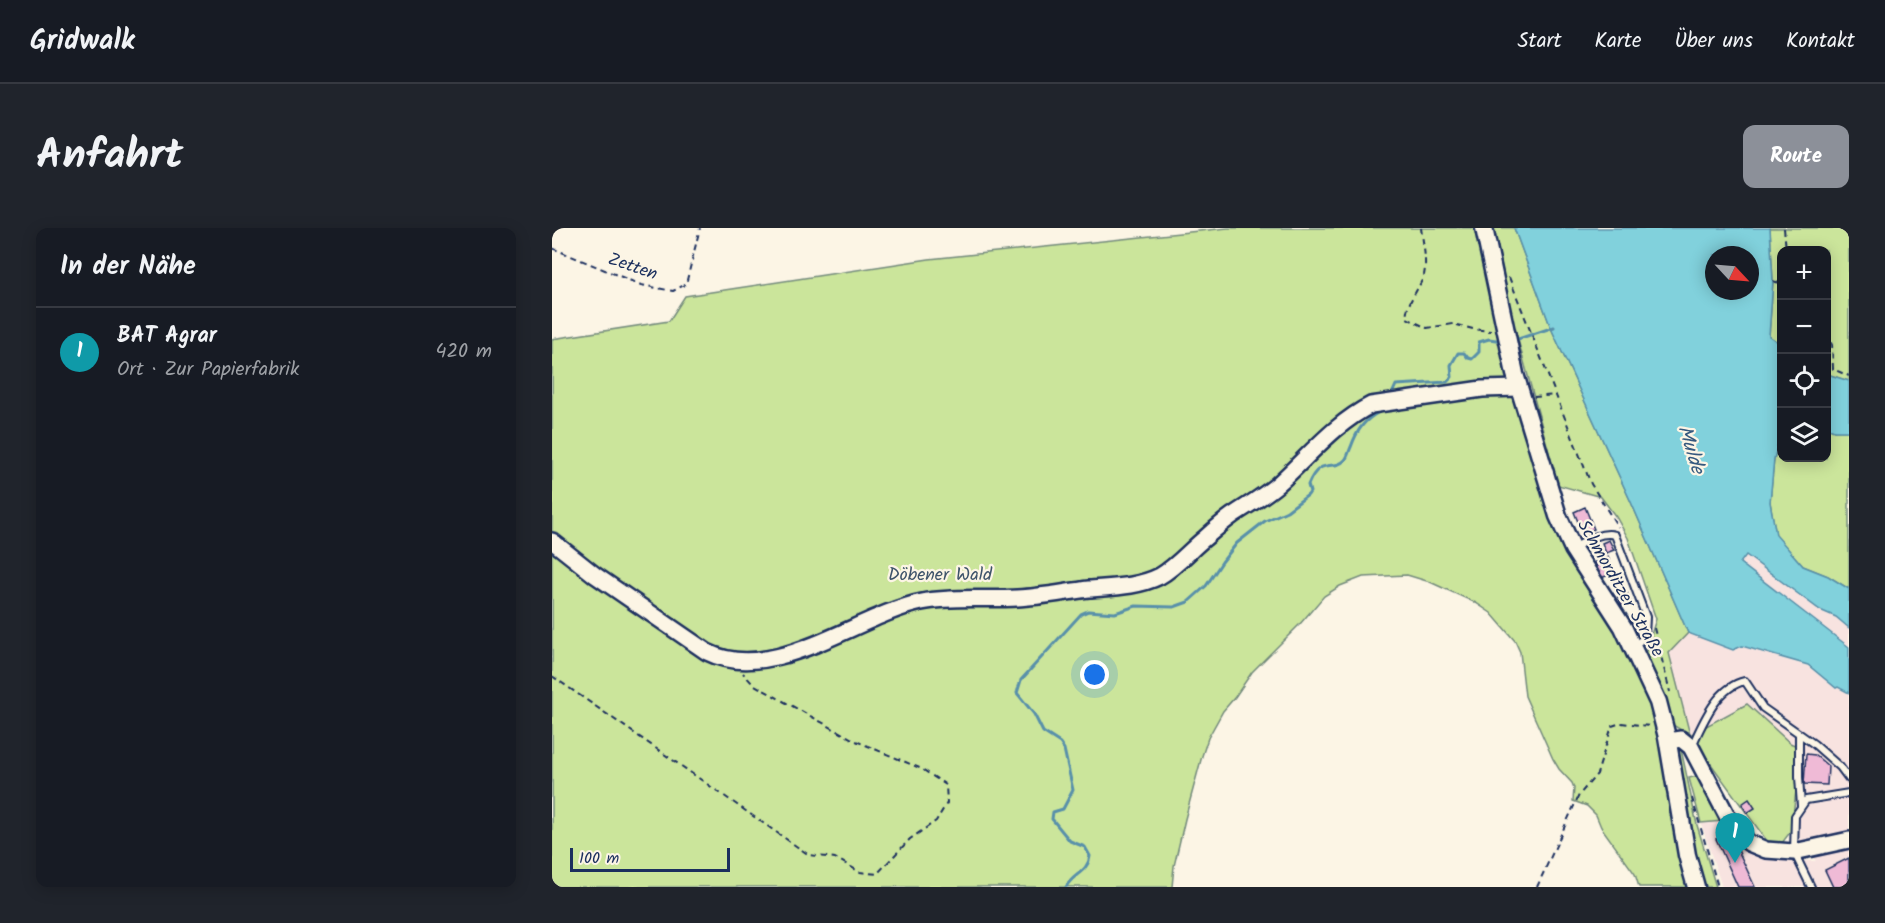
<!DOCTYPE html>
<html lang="de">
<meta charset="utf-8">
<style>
:root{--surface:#171b24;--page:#20242c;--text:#f1f3f6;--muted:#9ea1a6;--line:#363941;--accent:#8c9099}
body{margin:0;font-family:Kalam,sans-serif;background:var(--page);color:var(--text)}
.controls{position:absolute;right:18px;top:18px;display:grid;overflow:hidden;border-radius:12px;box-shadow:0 3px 15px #0003}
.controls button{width:54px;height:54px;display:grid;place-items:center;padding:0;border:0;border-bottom:2px solid var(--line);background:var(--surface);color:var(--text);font:30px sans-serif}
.compass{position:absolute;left:1153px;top:18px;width:54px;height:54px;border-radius:50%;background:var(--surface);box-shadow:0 3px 15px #0003;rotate:116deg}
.scale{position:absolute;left:18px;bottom:15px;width:160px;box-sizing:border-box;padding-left:6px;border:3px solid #1b2f5e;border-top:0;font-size:16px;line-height:21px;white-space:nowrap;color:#1b2f5e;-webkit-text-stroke:4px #fcf5e5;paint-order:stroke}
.you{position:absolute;left:543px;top:447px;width:21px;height:21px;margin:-15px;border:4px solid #fff;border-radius:50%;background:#1a73e8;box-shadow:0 0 0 9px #1a73e833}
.badge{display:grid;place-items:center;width:39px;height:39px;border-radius:50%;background:var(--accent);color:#fff;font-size:20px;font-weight:700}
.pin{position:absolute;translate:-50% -50px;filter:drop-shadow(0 2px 3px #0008)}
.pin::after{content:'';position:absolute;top:32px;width:21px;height:18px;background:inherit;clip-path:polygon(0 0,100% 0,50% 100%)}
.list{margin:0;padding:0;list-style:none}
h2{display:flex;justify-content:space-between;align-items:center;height:78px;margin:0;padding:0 24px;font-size:26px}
h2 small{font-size:20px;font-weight:400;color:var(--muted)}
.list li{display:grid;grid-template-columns:39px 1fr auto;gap:18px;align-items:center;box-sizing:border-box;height:90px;padding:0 24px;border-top:2px solid var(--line)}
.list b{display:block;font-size:22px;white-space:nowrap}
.list p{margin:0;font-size:20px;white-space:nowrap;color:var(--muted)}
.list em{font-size:20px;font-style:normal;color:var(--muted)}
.icon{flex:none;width:33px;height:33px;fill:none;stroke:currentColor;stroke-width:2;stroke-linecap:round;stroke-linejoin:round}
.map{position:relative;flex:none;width:1297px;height:659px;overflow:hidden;border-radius:12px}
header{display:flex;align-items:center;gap:36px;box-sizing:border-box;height:84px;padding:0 30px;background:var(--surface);border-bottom:2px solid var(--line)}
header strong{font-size:28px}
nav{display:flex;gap:33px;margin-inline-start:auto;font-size:21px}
.intro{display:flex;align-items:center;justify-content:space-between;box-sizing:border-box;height:144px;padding:0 36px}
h1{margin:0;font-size:42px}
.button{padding:15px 27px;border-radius:12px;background:var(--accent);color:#fff;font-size:21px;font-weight:700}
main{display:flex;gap:36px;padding:0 36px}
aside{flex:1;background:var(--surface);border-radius:12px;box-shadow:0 3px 15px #0003}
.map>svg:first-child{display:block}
.built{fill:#f8e3e0}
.green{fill:#cbe59b;stroke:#738a7c;stroke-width:1.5}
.water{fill:#81d1dc;stroke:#5890aa;stroke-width:1.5;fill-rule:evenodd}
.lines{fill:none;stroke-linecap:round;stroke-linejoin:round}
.stream{stroke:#5890aa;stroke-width:3}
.building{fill:#efbad6;stroke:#1b2f5e;stroke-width:1.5}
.service-casing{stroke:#1b2f5e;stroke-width:10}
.tertiary-casing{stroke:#1b2f5e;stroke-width:20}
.secondary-casing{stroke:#1b2f5e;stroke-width:21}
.path{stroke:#1b2f5e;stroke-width:2;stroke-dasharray:6 4.5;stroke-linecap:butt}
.service{stroke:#fcf5e5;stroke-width:6}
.tertiary{stroke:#fcf5e5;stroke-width:15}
.secondary{stroke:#fcf5e5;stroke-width:16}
.labels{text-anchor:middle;stroke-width:4.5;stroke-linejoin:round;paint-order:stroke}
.street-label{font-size:18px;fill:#1b2f5e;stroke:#fcf5e5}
.park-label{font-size:18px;fill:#3e536a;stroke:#fcf5e5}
.water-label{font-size:20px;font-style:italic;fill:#34587e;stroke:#fcf5e5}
</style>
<header>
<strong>Gridwalk</strong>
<nav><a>Start</a><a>Karte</a><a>Über uns</a><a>Kontakt</a></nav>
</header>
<div class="intro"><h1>Anfahrt</h1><a class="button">Route</a></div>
<main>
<aside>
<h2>In der Nähe<small></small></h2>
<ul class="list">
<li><span class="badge" style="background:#0f9aa8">1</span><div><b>BAT Agrar</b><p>Ort · Zur Papierfabrik</p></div><em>420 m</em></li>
</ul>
</aside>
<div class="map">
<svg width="1297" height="659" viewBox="0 0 1297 659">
<rect width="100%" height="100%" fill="#fcf5e5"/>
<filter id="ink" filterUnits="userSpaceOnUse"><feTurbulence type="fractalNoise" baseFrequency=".0167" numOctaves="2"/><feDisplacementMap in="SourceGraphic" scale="12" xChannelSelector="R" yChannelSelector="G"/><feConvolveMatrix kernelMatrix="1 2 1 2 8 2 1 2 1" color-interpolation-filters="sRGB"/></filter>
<g filter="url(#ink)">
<path class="built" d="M1193,326l75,56 16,7 13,11v19l-109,-84z
M1136,405l45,17 9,-4 66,20 28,22 1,-2 12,7v194h-127l-21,-64 22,-2 20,25 35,14 38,1 -25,-30 5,-40 1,-45 -7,-3 -100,-8 -21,-82z"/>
<path class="green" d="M676,0h250l61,243 114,232 37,184h-51l-4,-13 -34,-47 -5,-12 -9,-9 -14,-5 1,-13 -2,-5 -13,-14 -6,-10 -28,-63 -5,-44 -5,-11 -24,-28 -15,-10 -46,-21 -23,-7 -44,2 -23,9 -16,10 -24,28 -48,48 -17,25 -12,14 -15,27 -6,18 -17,63 -11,47 -2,21h-616l-4,-5v-543l117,-18 16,-25 244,-37z
M942,0h20l37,100 80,174 57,131 -19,20 21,82 57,-31 43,39 7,3 -1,45 -5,40 -9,12 -15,-2 -77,-106 -19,-11 -27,-67 12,-38 -28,-81 -12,-21 -15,-20 -43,-12 -46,-167z
M1218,0h79v153l-22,-7 -1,-124h-44l-1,95 -12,-8 4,-56z
M1275,200l7,3h15v158l-21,-13 -25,-10 -27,-30 -6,-34 4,-43 7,-27 1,26h44z
M1128,516l17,81 19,62h-13l-8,-31 -20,-111z
M1150,547l21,46 -22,2 -12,-45z"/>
<path class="water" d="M962,0h256l3,53 -4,55 13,9 -1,87 -7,27 -4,43 6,33 27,31 25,10 21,13v39l-13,-11 -16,-7 -74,-55 -6,8 109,84v46l-11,-6 -2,1 -28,-23 -66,-19 -9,4 -45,-17 -57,-131 -80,-174zM1162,27h36v36h-36z
M1275,146l22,7v50h-15l-7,-3z"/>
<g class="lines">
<path class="stream" d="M960,113l42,-14
M839,168l5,-11 51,-3 5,-5 -1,-12 7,-12h6l4,5 4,1 7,-7v-10l10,-3 14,2
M514,659c7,-13 22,-15 24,-31l-5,-9 -15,-6 -18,-22 1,-7 10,-3 10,-19 -9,-41 -4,-6 -17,-11 -9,-18 -17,-21 4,-13 60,-66 7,-3 27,2 21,-7 38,1 14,-5 18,-16 16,-24 15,-19 28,-22 22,-10 21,-16 2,-3 -2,-7c12,-30 26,-13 37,-25 3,-3 4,-9 6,-13 6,-17 13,-27 30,-36"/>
</g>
<path class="building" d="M1033,279l9,22 -11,5 -9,-22z
M1057,312l5,10 -8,3 -4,-10z
M1056,329l6,16 -13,5 -6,-16z
M1075,365l4,9 -9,4 -4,-9z
M1254,526l9,1 13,11 -1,19 -23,-1z
M1197,571l6,9 -8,5 -5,-9z
M1178,605l25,54h-17l-22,-48z
M1297,630v29h-16l-8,-17z"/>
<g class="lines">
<g class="service-casing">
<path id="service" d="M1022,320c12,-7 27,-17 41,-13l31,82 -1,19 -11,11
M1247,506v43l2,29
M1140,518c11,-24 25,-59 53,-65l18,27 51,36 26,23 9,12
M1259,659l-17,-35 1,-36 11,-16 43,-7"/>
</g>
<g class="tertiary-casing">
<path id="tertiary" d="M0,313l43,34 112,77c66,33 151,-37 215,-50 31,-6 64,-2 95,-4 24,-1 48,-6 72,-9 24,-2 49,-2 71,-13 17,-10 30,-26 45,-38 9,-8 18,-16 28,-23 15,-10 31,-19 45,-31 30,-27 56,-60 93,-79l111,-16 37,-1
M1116,513l13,-2 10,8 42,80 16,16 17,7 28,2 55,-12"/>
</g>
<g class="secondary-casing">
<path id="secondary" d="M932,0l31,146 43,142 15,33 50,78 35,75 9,35 20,118 9,32"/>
</g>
<path class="path" d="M869,0c2,15 6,32 3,47 -4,13 -20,31 -17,43l20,10 26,-4 20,5 18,2
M1232,0l2,22
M0,20l89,37 32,6 13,-7 14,-56
M957,49l82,207 27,43
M1221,53l9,3
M1274,105l6,12 1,24 16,7
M982,169l22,-2
M1102,400l16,64
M0,448l257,179 26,3 25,14 17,2 33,-35 26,-18 11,-18 -1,-18 -24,-16 -66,-28 -73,-40 -30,-17 -10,-11
M1140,570l26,89
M985,659l42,-92 18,-21 15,-48 9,-3 30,3"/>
<use href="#service" class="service"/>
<use href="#tertiary" class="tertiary"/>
<use href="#secondary" class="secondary"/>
</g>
</g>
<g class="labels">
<g class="street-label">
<text transform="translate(81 38) rotate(19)" y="6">Zetten</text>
<text transform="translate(1069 360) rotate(60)" y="6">Schmorditzer Straße</text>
</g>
<g class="park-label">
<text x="388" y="352">Döbener Wald</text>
</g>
<g class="water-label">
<text transform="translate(1140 221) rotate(73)" y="7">Mulde</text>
</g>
</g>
</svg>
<div class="controls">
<button>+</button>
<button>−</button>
<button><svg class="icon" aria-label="locate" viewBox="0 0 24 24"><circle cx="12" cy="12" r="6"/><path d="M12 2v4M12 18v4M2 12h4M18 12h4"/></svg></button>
<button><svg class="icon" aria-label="layers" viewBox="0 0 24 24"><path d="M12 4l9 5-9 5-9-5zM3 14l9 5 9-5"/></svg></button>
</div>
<svg class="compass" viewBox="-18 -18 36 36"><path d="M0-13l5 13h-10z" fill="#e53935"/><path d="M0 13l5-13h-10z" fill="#9ea1a6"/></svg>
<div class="scale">100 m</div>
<div class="you"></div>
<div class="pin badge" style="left:1183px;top:635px;background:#0f9aa8">1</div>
</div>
</main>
